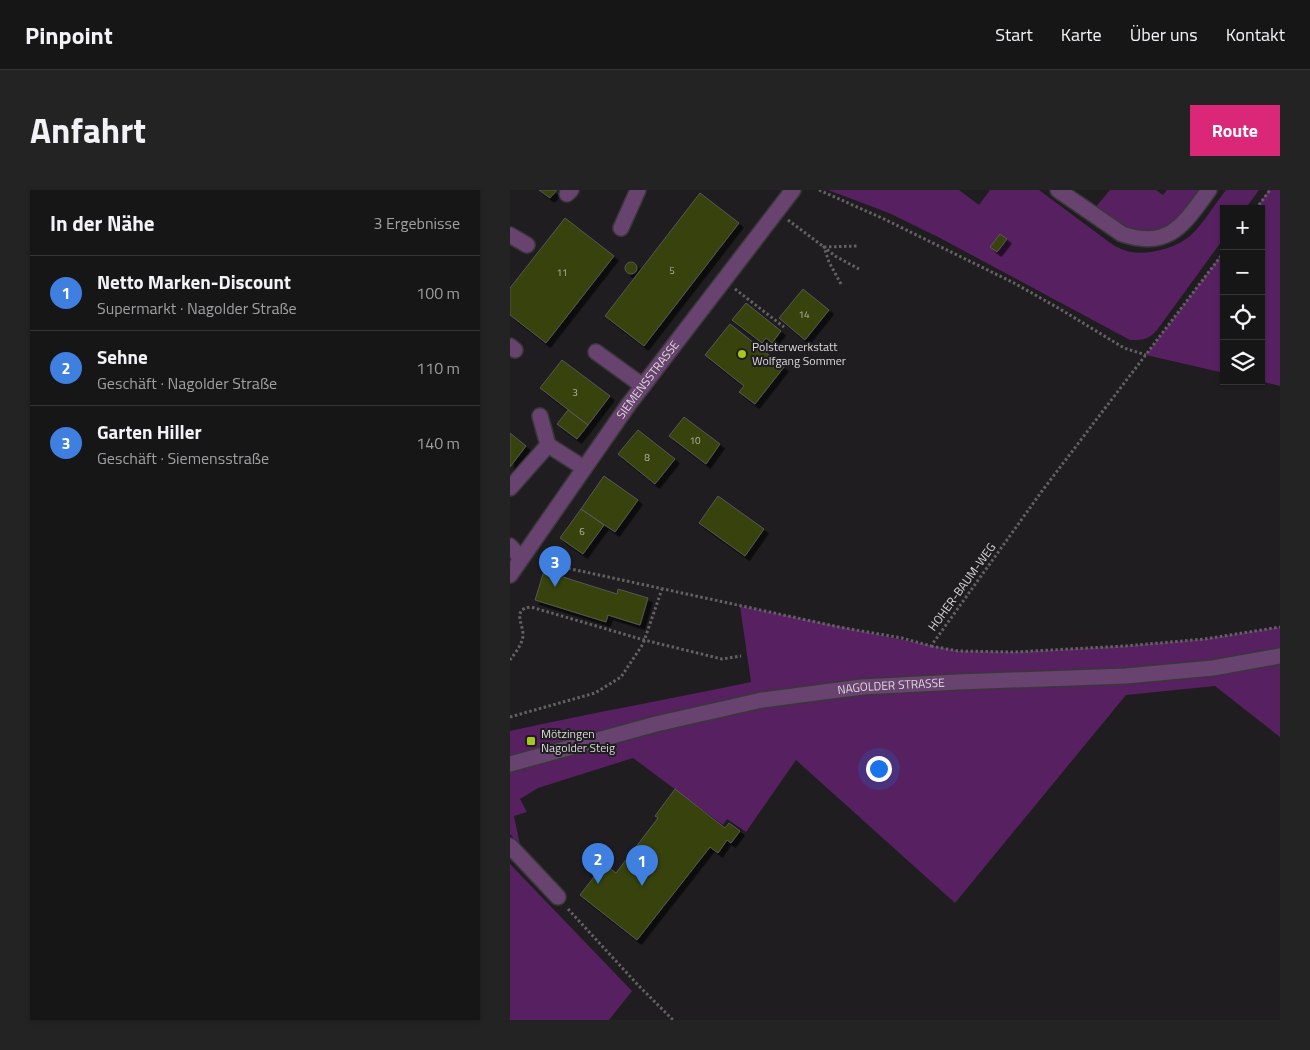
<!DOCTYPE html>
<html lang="de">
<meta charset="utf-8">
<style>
:root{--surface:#171617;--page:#242324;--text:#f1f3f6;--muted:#9e9fa1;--line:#363536;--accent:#db2777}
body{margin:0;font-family:"Titillium Web",sans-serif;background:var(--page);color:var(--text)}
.controls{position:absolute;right:15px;top:15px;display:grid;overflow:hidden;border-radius:0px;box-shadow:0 1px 4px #0004}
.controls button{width:45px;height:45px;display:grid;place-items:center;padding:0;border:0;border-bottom:1px solid var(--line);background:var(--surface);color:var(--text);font:25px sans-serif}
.you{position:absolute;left:368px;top:578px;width:18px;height:18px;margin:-12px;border:4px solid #fff;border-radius:50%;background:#1a73e8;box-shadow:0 0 0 8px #1a73e833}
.badge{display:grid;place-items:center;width:32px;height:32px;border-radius:50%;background:var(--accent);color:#fff;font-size:16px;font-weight:700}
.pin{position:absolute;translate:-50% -41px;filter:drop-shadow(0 1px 2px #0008)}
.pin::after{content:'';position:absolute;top:26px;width:18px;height:15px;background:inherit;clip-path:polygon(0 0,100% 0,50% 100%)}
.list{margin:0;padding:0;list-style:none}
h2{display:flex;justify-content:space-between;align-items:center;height:65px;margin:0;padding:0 20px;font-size:21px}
h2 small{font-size:16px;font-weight:400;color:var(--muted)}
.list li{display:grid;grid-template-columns:32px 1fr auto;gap:15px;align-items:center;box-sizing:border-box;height:75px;padding:0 20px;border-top:1px solid var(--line)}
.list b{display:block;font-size:19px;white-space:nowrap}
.list p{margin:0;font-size:16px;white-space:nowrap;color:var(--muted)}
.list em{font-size:16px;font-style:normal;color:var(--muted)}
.icon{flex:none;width:28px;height:28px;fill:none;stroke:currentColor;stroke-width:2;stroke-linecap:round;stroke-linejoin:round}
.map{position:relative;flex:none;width:770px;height:830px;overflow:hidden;border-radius:0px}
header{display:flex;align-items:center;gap:30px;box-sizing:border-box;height:70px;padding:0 25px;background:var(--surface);border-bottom:1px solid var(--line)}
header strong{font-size:24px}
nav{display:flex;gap:28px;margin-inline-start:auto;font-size:18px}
.intro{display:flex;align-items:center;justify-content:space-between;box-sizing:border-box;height:120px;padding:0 30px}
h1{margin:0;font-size:35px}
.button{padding:12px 22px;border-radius:0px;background:var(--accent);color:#fff;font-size:18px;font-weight:700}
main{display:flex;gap:30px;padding:0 30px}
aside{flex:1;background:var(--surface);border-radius:0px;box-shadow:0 1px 4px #0004}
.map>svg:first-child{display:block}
.green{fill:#572161}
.building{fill:#38430e;stroke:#565754;filter:url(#shadow)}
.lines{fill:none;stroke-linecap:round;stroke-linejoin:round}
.minor-casing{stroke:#393739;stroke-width:18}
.path{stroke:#636163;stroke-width:3;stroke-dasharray:2.5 2.5;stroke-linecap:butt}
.minor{stroke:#69436f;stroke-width:15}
.poi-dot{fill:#a8c71d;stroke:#1f1d1f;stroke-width:2}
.labels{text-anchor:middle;stroke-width:4;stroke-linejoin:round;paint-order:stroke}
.number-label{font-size:10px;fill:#b3b4a8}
.poi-label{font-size:12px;fill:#dcdadc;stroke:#1f1d1f;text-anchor:start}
.street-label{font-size:12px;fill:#dcdadc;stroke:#1f1d1f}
</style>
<header>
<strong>Pinpoint</strong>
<nav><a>Start</a><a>Karte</a><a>Über uns</a><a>Kontakt</a></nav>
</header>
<div class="intro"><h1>Anfahrt</h1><a class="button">Route</a></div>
<main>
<aside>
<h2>In der Nähe<small>3 Ergebnisse</small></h2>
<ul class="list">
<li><span class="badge" style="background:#3f7fe0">1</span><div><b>Netto Marken-Discount</b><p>Supermarkt · Nagolder Straße</p></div><em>100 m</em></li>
<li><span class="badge" style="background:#3f7fe0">2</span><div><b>Sehne</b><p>Geschäft · Nagolder Straße</p></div><em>110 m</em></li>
<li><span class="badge" style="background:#3f7fe0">3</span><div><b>Garten Hiller</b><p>Geschäft · Siemensstraße</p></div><em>140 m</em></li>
</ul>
</aside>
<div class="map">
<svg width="770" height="830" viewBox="0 0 770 830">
<defs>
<filter id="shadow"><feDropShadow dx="4.5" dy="4.5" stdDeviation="0" flood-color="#0009"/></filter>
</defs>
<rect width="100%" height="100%" fill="#1f1d1f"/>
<path class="green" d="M318,0h131l20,15 11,-15h49l74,55c6,3 12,6 18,7 18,3 45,-4 59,-16 14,-13 24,-31 36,-46h33l-14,19h-21v29l-67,92c-9,10 -14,10 -27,10l-190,-102 -51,-25z
M600,0h46l7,5 4,-5h37l-29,34 -22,8 -15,1 -17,-4 -27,-20z
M759,0h11v196l-20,-5h1v-172h-6z
M714,61v122l-78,-18z
M230,416l218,45 56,1 111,-6 80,-7 75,-12v110l-65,-51 -89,9 -171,208 -159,-143 -50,72 -19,-13 -4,6 -90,-67 -95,30 -18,11 7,13 -13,4 6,29 -10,-11v-103c80,-18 161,-32 241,-49z
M0,674l122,127 -23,29h-99z"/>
<path class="building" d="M29,0h18l-7,8z
M190,3l39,30 -95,123 -39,-30z
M55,28l49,38 -68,87 -36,-28v-27z
M490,44l7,5 -10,13 -7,-5z
M115 78a6 6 0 1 1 12 0a6 6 0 1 1-12 0Z
M293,99l26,21 -24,30 -26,-22z
M236,113l35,28 -9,12 -6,-5 -4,5 -30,-23z
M220,134l54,43 -29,37 -16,-12 5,-6 -39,-31z
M52,170l48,36 -22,29 -48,-37z
M58,220l20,15 -11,14 -20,-15z
M174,227l36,27 -14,20 -37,-28z
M128,240l37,29 -20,25 -37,-30z
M0,243l16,13 -16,21z
M94,286l34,24 -23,32 -34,-23z
M208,306l46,33 -19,27 -46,-33z
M71,319l23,16 -21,29 -23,-16z
M34,381l73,23 1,-5 30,9 -8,27 -32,-10 -2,7 -71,-22z
M165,599l50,39 4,-5 11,8 -9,12 -4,-3 -9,13 -8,-6 -73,93 -57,-45 24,-31 12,9 42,-55 -3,-2z"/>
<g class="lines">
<g class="minor-casing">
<g id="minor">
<path d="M548,0l64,44c47,16 62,-10 87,-44"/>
<path d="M57,4l4,-4"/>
<path d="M111,38l17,-38"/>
<path d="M0,45l17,10"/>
<path d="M0,156l5,4"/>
<path d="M86,162l47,34"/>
<path d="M30,226l8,29"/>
<path d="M0,298l38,-43 36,23"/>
<path d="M0,356l11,12"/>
<path id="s1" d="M0,385l119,-171 164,-214"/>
<path id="s2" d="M0,574l146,-40 106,-24 100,-13 96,-5 168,-6 87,-8 67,-12"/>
<path d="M0,656l48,51"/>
</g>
</g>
<path class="path" d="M309,0l65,29 130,64 46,26 64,39 22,7
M746,19l14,-19
M278,30l36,27 34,-1
M331,94l-12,-22 -5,-15 11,9 24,13
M225,99l49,38
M29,372l300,65 63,11 29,8 111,-155 182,-239
M421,456l27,5 56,1 111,-6 80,-7 75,-12
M0,470c5,-7 12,-15 13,-24 1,-11 -12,-27 8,-29l113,33 78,19 19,-3
M0,527l85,-24 26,-16 22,-33 19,-55
M58,719l70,76 35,35"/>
<use href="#minor" class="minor"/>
</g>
<g class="poi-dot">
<circle cx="232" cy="164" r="5"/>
<rect x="16" y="546" width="10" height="10" rx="2.5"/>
</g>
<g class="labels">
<g class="number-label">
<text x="162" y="84">5</text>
<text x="52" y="86">11</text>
<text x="294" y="128">14</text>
<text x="65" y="206">3</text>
<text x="185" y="254">10</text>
<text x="137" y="271">8</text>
<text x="72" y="345">6</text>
</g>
<g class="poi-label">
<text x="242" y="161">Polsterwerkstatt<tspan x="242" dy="14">Wolfgang Sommer</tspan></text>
<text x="31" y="548">Mötzingen<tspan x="31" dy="14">Nagolder Steig</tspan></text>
</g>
<g class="street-label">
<text dy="4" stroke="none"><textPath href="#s1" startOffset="239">SIEMENSSTRASSE</textPath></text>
<text transform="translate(452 397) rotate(-54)" y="4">HOHER-BAUM-WEG</text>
<text dy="4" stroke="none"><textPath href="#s2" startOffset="390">NAGOLDER STRASSE</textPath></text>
</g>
</g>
</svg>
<div class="controls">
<button>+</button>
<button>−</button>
<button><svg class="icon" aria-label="locate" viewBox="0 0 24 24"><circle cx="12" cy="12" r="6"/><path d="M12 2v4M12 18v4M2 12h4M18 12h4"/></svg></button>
<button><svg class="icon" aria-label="layers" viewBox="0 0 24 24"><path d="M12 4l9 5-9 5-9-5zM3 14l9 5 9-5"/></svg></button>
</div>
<div class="you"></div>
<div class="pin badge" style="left:132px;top:696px;background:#3f7fe0">1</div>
<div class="pin badge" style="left:88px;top:694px;background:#3f7fe0">2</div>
<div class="pin badge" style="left:45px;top:397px;background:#3f7fe0">3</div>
</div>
</main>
